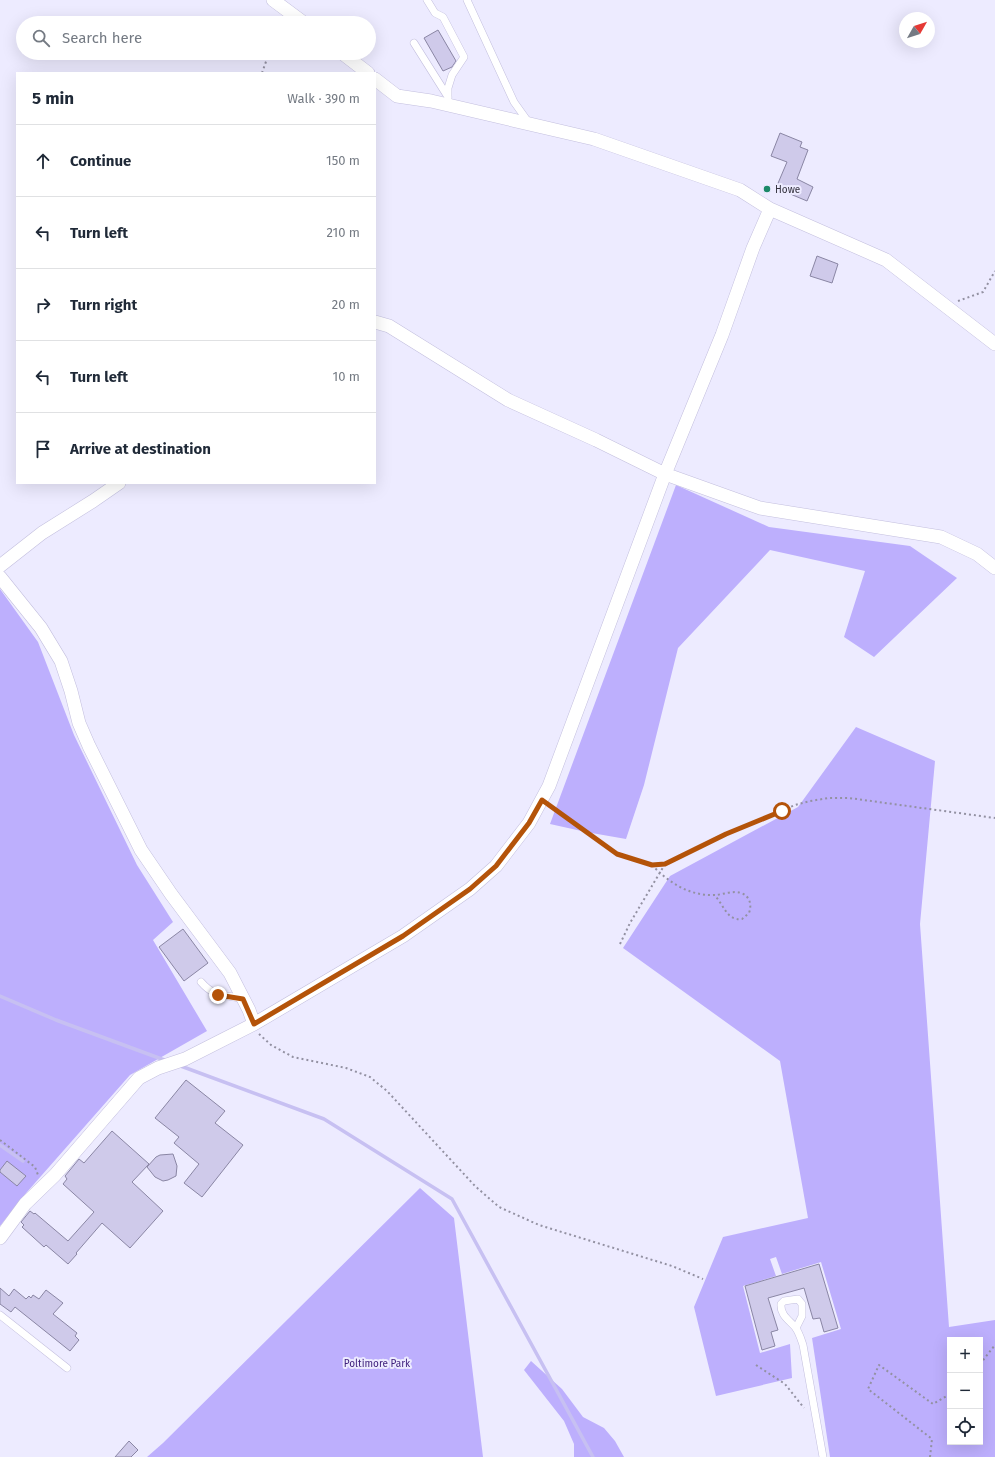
<!DOCTYPE html>
<meta charset="utf-8">
<style>
:root{--surface:#fff;--page:#f6f6f7;--text:#1f2937;--muted:#747a83;--line:#e0e1e3}
body{margin:0;font-family:"Fira Sans",sans-serif;background:var(--page);color:var(--text)}
.controls{position:absolute;right:12px;bottom:12px;display:grid;overflow:hidden;border-radius:0px;box-shadow:0 4px 16px #0002}
.controls button{width:36px;height:36px;display:grid;place-items:center;padding:0;border:0;border-bottom:1px solid var(--line);background:var(--surface);color:var(--text);font:20px sans-serif}
.compass{position:absolute;left:899px;top:12px;width:36px;height:36px;border-radius:50%;background:var(--surface);box-shadow:0 4px 16px #0002;rotate:51deg}
.stop{position:absolute;width:12px;height:12px;margin:-9px;border:3px solid #b45309;border-radius:50%;background:#fff}
.stop.end{background:#b45309;border-color:#fff;box-shadow:0 1px 4px #0008}
.list{margin:0;padding:0;list-style:none}
h2{display:flex;justify-content:space-between;align-items:center;height:52px;margin:0;padding:0 16px;font-size:17px}
h2 small{font-size:13px;font-weight:400;color:var(--muted)}
.list li{display:grid;grid-template-columns:26px 1fr auto;gap:12px;align-items:center;box-sizing:border-box;height:72px;padding:0 16px;border-top:1px solid var(--line)}
.list b{display:block;font-size:15px;white-space:nowrap}
.list em{font-size:13px;font-style:normal;color:var(--muted)}
.icon{flex:none;width:22px;height:22px;fill:none;stroke:currentColor;stroke-width:2;stroke-linecap:round;stroke-linejoin:round}
.map{position:relative;flex:none;width:995px;height:1457px;overflow:hidden}
.search{position:absolute;background:var(--surface);box-shadow:0 4px 16px #0002;left:16px;top:16px;width:360px;height:44px;display:flex;align-items:center;gap:10px;box-sizing:border-box;padding:0 14px;border-radius:22px;color:var(--muted);font-size:15px}
.panel{position:absolute;background:var(--surface);box-shadow:0 4px 16px #0002;left:16px;top:72px;width:360px;height:412px;border-radius:0px}
.map>svg:first-child{display:block}
.green{fill:#bdaffd;fill-rule:evenodd}
.lines{fill:none;stroke-linecap:round;stroke-linejoin:round}
.stream{stroke:#c7c0f2;stroke-width:3.5}
.building{fill:#cfcaea;stroke:#8a86a4}
.service-casing{stroke:#c3bfde;stroke-width:8}
.minor-casing{stroke:#c3bfde;stroke-width:14}
.path{stroke:#9391a2;stroke-width:2;stroke-dasharray:2 3;stroke-linecap:butt}
.service{stroke:#fff;stroke-width:7}
.minor{stroke:#fff;stroke-width:13}
.route{stroke:#b45309;stroke-width:5}
.poi-dot{fill:#1b8968;stroke:#edebff;stroke-width:1.5}
.labels{text-anchor:middle;stroke-width:4;stroke-linejoin:round;paint-order:stroke}
.poi-label{font-size:10px;fill:#34323e;stroke:#edebff;text-anchor:start}
.park-label{font-size:10px;fill:#3b1c79;stroke:#edebff}
</style>
<div class="map">
<svg width="995" height="1457" viewBox="0 0 995 1457">
<rect width="100%" height="100%" fill="#edebff"/>
<path class="green" d="M676,485l93,42 141,19 47,32 -83,79 -30,-20 21,-66 -95,-21 -92,98 -34,137 -18,54 -40,-7 -36,-8z
M0,589l38,53 36,93 63,130 36,57 -20,18 54,91 -77,44 -103,117 -27,34z
M856,727l79,34 -15,163 29,403 46,-7v137h-165l-18,-119 29,-9 -20,-67 -39,12 -6,-17 -6,2 6,17 -33,10 17,67 30,-9 2,34 -76,18 -22,-89 29,-70 85,-19 -28,-157 -157,-113 47,-72 128,-69zM950,1340h30v102h-30z
M420,1188l34,30 29,239h-336l16,-14z
M531,1361l31,28 21,28 21,11 11,13 9,16h-50v-13l-10,-23 -40,-51z"/>
<g class="lines">
<path class="stream" d="M0,996l56,24 111,41
M178,1065l146,54 128,80 141,258
M0,1145l23,16"/>
</g>
<path class="building" d="M438,30l18,31 -4,6 -9,4 -19,-33z
M780,133l22,9 -2,5 8,3 -11,29 16,8 -6,14 -31,-13 11,-26 -16,-6z
M817,256l21,8 -6,19 -22,-7z
M183,929l25,34 -24,18 -25,-34z
M186,1080l39,31 -10,12 28,22 -41,52 -18,-14 15,-19 -25,-21 5,-6 -24,-19z
M112,1131l37,33 -17,18 31,29 -33,37 -28,-25 -26,30 1,1 -9,10 -22,-19 -2,2 -22,-20 2,-2 -3,-3 9,-11 4,3 1,-1 33,28 26,-29 -31,-28 4,-5 -2,-3 14,-17 5,4z
M173,1154l4,12 -1,10 -8,4 -5,1 -8,-4 -8,-10 9,-10 4,-2z
M7,1161l19,15 -9,10 -17,-14v-2z
M819,1264l19,64 -14,4 -4,-14 -7,1 -9,-31 -36,10 10,32 -7,2 4,14 -13,4 -17,-64z
M0,1288l9,8 5,-7 12,10 3,-3 2,2 2,-3 6,4 7,-9 17,13 -10,11 24,19 -2,3 4,4 -9,11 -55,-44 -4,5 -11,-8z
M129,1441l9,9 -7,7h-16z"/>
<g class="lines">
<g class="service-casing">
<path id="service" d="M427,0l8,13 8,4 21,40 -12,18 -4,13v17
M467,0l47,102 15,21
M414,43l34,54
M201,982c14,16 23,12 42,17
M0,1315l67,53
M796,1328l6,-12v-12l-4,-5 -14,2 -3,3c-1,11 8,16 14,23 4,5 6,12 8,18l20,112"/>
</g>
<g class="minor-casing">
<path id="minor" d="M273,0l31,23
M342,53l26,20
M375,79l22,17 34,5 163,38 146,51 30,19 116,51 109,84
M375,322l14,4 119,74 88,40 69,34 95,34 181,29 36,17 18,14
M0,566l42,-33 51,-32 26,-18
M0,577l41,51 20,33 10,30 8,32 10,23 52,104 30,44 59,79 19,37 5,14
M0,1238l25,-34 30,-29 84,-97 19,-10 27,-9 69,-35 149,-88 67,-47 26,-23 33,-43 20,-37 116,-312 57,-139 31,-87 17,-39"/>
</g>
<path class="path" d="M262,73l7,-20
M958,301l25,-9 12,-21
M551,806l66,48 35,11 13,-1 61,-30 69,-29 15,-4 19,-3h20l146,20
M652,865c16,17 37,31 62,30 8,0 19,-5 27,-2 9,3 11,12 8,20l-7,6c-16,2 -18,-15 -28,-24
M620,944l10,-21 35,-59
M259,1034l12,11 22,12 53,11 24,9 17,14 88,95 24,21 40,18 133,41 31,13
M0,1140l35,27 3,8
M980,1364l15,-19
M756,1365l29,19 19,24
M930,1457l2,-18 -64,-50 11,-24 54,39 17,-10"/>
<use href="#service" class="service"/>
<use href="#minor" class="minor"/>
</g>
<g class="lines">
<path class="route" d="M218,995l25,4 11,25 149,-88 67,-47 26,-23 33,-43 13,-23 75,54 35,11 13,-1 61,-30 56,-23"/>
</g>
<circle class="poi-dot" cx="767" cy="189" r="4"/>
<g class="labels">
<g class="poi-label">
<text x="775" y="193">Howe</text>
</g>
<g class="park-label">
<text x="377" y="1367">Poltimore Park</text>
</g>
</g>
</svg>
<div class="controls">
<button>+</button>
<button>−</button>
<button><svg class="icon" aria-label="locate" viewBox="0 0 24 24"><circle cx="12" cy="12" r="6"/><path d="M12 2v4M12 18v4M2 12h4M18 12h4"/></svg></button>
</div>
<svg class="compass" viewBox="-18 -18 36 36"><path d="M0-13l5 13h-10z" fill="#e53935"/><path d="M0 13l5-13h-10z" fill="#747a83"/></svg>
<div class="stop" style="left:782px;top:811px"></div>
<div class="stop end" style="left:218px;top:995px"></div>
<div class="search"><svg class="icon" aria-label="search" viewBox="0 0 24 24"><circle cx="10" cy="10" r="6"/><path d="M15 15l6 6"/></svg>Search here</div>
<section class="panel">
<h2>5 min<small>Walk · 390 m</small></h2>
<ul class="list">
<li><svg class="icon" aria-label="ahead" viewBox="0 0 24 24"><path d="M12 20V5M6 11l6-6 6 6"/></svg><div><b>Continue</b></div><em>150 m</em></li>
<li><svg class="icon" aria-label="left" viewBox="0 0 24 24"><path d="M17 20v-9H6M10 6l-5 5 5 5"/></svg><div><b>Turn left</b></div><em>210 m</em></li>
<li><svg class="icon" aria-label="right" viewBox="0 0 24 24"><path d="M7 20v-9h11M14 6l5 5-5 5"/></svg><div><b>Turn right</b></div><em>20 m</em></li>
<li><svg class="icon" aria-label="left" viewBox="0 0 24 24"><path d="M17 20v-9H6M10 6l-5 5 5 5"/></svg><div><b>Turn left</b></div><em>10 m</em></li>
<li><svg class="icon" aria-label="arrive" viewBox="0 0 24 24"><path d="M6 21V4h12l-3 4 3 4H6"/></svg><div><b>Arrive at destination</b></div></li>
</ul>
</section>
</div>
